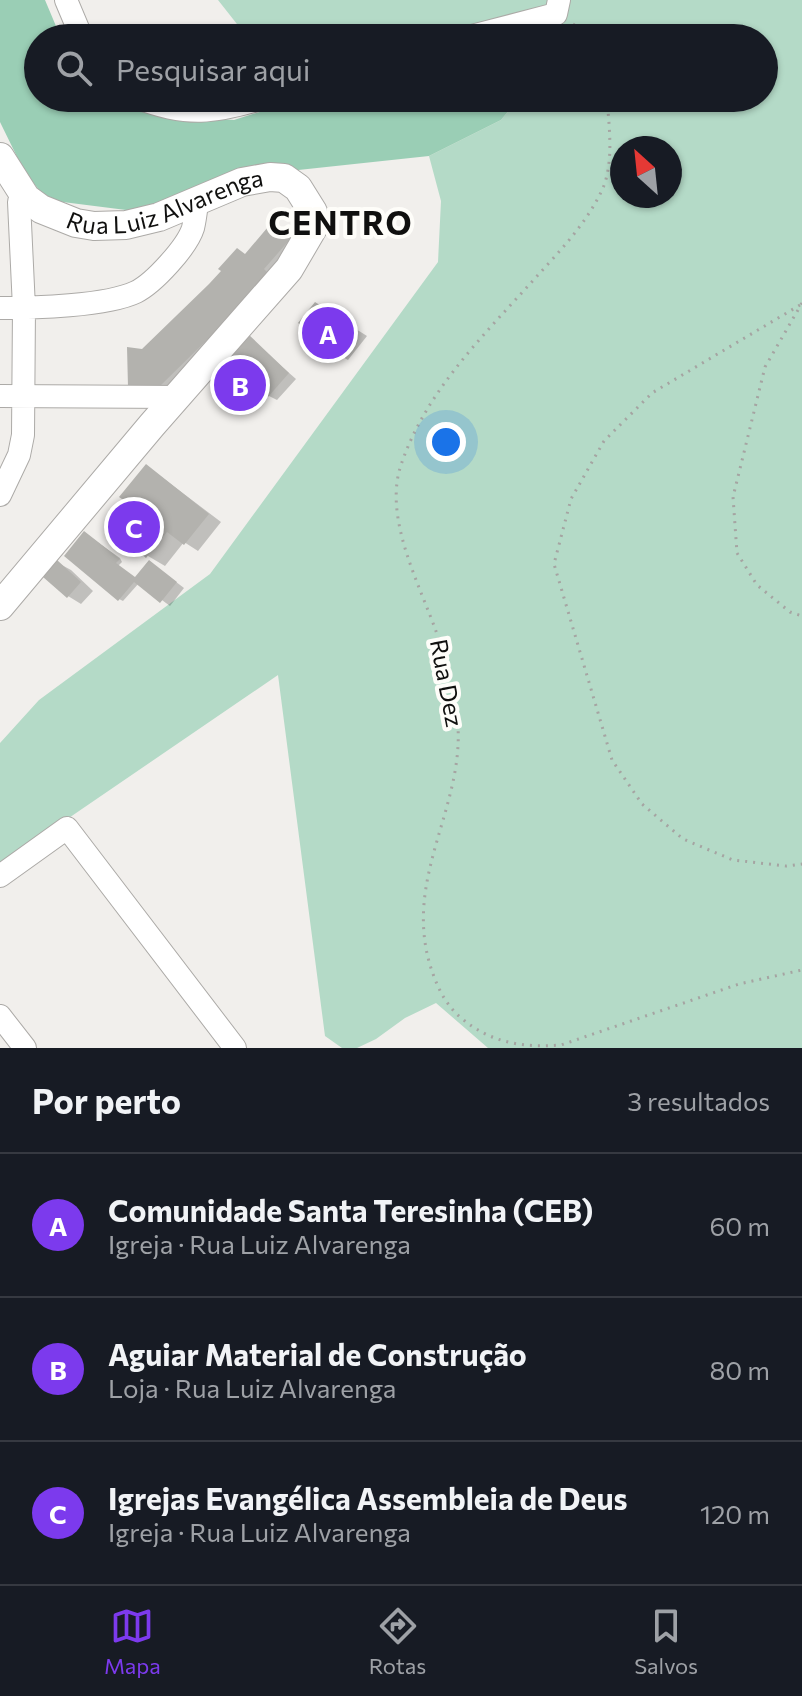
<!DOCTYPE html>
<html lang="pt">
<meta charset="utf-8">
<style>
:root{--surface:#171b24;--page:#242831;--text:#f1f3f6;--muted:#9ea1a6;--line:#363941;--accent:#7c3aed}
body{margin:0;font-family:Commissioner,sans-serif;background:var(--page);color:var(--text)}
.compass{position:absolute;left:610px;top:136px;width:72px;height:72px;border-radius:50%;background:var(--surface);box-shadow:0 2px 6px #0004;rotate:333deg}
.you{position:absolute;left:446px;top:442px;width:28px;height:28px;margin:-20px;border:6px solid #fff;border-radius:50%;background:#1a73e8;box-shadow:0 0 0 12px #1a73e833}
.badge{display:grid;place-items:center;width:52px;height:52px;border-radius:50%;background:var(--accent);color:#fff;font-size:26px;font-weight:700}
.pin{position:absolute;translate:-50% -50%;border:4px solid #fff;box-shadow:0 2px 8px #0006}
.list{margin:0;padding:0;list-style:none}
h2{display:flex;justify-content:space-between;align-items:center;height:104px;margin:0;padding:0 32px;font-size:34px}
h2 small{font-size:26px;font-weight:400;color:var(--muted)}
.list li{display:grid;grid-template-columns:52px 1fr auto;gap:24px;align-items:center;box-sizing:border-box;height:144px;padding:0 32px;border-top:2px solid var(--line)}
.list b{display:block;font-size:30px;white-space:nowrap}
.list p{margin:0;font-size:26px;white-space:nowrap;color:var(--muted)}
.list em{font-size:26px;font-style:normal;color:var(--muted)}
.icon{flex:none;width:44px;height:44px;fill:none;stroke:currentColor;stroke-width:2;stroke-linecap:round;stroke-linejoin:round}
.map{position:relative;flex:none;width:802px;height:1048px;overflow:hidden}
.search{position:absolute;background:var(--surface);box-shadow:0 2px 6px #0004;left:24px;right:24px;top:24px;height:88px;display:flex;align-items:center;gap:20px;box-sizing:border-box;padding:0 28px;border-radius:44px;color:var(--muted);font-size:30px}
.sheet{height:536px;background:var(--surface)}
nav{display:flex;justify-content:space-around;align-items:center;box-sizing:border-box;height:112px;border-top:2px solid var(--line);background:var(--surface);font-size:22px;color:var(--muted)}
nav a{display:grid;justify-items:center;gap:4px}
nav .on{color:var(--accent)}
.map>svg:first-child{display:block}
.green{fill:#b4dac7;fill-rule:evenodd}
.forest{fill:#9aceb5}
.shadow{fill:#0003}
.building{fill:#b3b2ae}
.lines{fill:none;stroke-linecap:round;stroke-linejoin:round}
.minor-casing{stroke:#acaaa7;stroke-width:24}
.tertiary-casing{stroke:#acaaa7;stroke-width:30}
.path{stroke:#a5a4a2;stroke-width:3;stroke-dasharray:2 6;stroke-linecap:butt}
.minor{stroke:#fff;stroke-width:22}
.tertiary{stroke:#fff;stroke-width:28}
.labels{text-anchor:middle;stroke-width:8;stroke-linejoin:round;paint-order:stroke}
.street-label{font-size:24px;fill:#10100f;stroke:#fefdf9}
.district-label{font-size:32px;font-weight:bold;letter-spacing:2px;fill:#10100f;stroke:#fefdf9}
</style>
<div class="map">
<svg width="802" height="1048" viewBox="0 0 802 1048">
<rect width="100%" height="100%" fill="#f1efec"/>
<path class="green" d="M218,0h584v1048h-314l-52,-45 -31,15 -29,21 -19,9h-15l-17,-12 -47,-361 -278,190v-122l39,-43 171,-126 228,-312 3,-61 -12,-45 72,-36 18,-22h245v-60h-208l-6,-11 -51,11h-251zM622,148h48v48h-48z"/>
<path class="forest" d="M0,0h45l16,38h-23v60h85l29,17 82,5 70,-22h215l-18,22 -72,36 -187,20 -100,36 -95,-12 -23,-29 -24,-49z"/>
<path class="shadow" d="M273,223l26,20 -124,149 -37,-2 5,-39 103,-96z
M332,314l35,22 -19,24 -26,-15 4,-4z
M248,337l48,42 -19,21 -8,-4z
M147,466l74,56 -23,29 -14,-9 -19,24 -17,-10z
M97,542l23,16 2,4 -4,4 18,14 14,-18 34,26 -14,18 -31,-23 -16,18 -4,-2z
M58,563l13,7 22,21 -12,13 -13,-8z"/>
<path class="building" d="M273,221l19,16 -28,32 4,4 -50,56 -58,57 -32,1 -1,-40 15,2 67,-65 12,-13 -3,-2 19,-21 8,6z
M315,302l36,23 -21,27 -11,-6 4,-5 -25,-18z
M248,334l41,39 -21,24 -44,-36z
M146,464l63,50 -25,31 -17,-13 -21,26 -21,-18 20,-25 -26,-18z
M84,531l36,28 -4,4 19,14 14,-17 28,22 -17,21 -26,-21 -16,19 -54,-45z
M57,560l24,22 -14,16 -24,-21z"/>
<g class="lines">
<g class="minor-casing">
<path id="minor" d="M66,0l16,38
M464,38l92,-24 3,-14
M138,98c49,19 77,15 126,0
M0,308c33,0 107,-2 136,-16 18,-9 51,-45 57,-64 2,-8 3,-17 4,-25
M0,396l178,1
M0,495l19,-40 4,-20 1,-127 -5,-106
M0,876l67,-48 168,220
M0,1016l25,32"/>
</g>
<g class="tertiary-casing">
<g id="tertiary">
<path id="s1" d="M0,157l26,41 15,11 35,14 18,3 32,-1 33,-8 83,-35 28,-5 14,1 14,10 15,24v16l-24,41 -137,156 -152,181"/>
</g>
</g>
<path class="path" d="M573,24l18,14
M607,98c2,28 7,63 -4,90 -15,33 -41,61 -65,87 -52,58 -112,115 -137,190 -18,53 19,120 36,169 9,26 17,55 20,82 11,87 -54,158 -27,249 6,19 14,38 30,52 30,26 63,31 101,28l178,-61 63,-14
M802,303l-37,64 -32,130 4,56 20,32 33,27 12,4
M800,305l-148,88 -48,48 -33,58 -17,65 58,196 30,44 41,35 50,21 53,6 16,-2"/>
<use href="#minor" class="minor"/>
<use href="#tertiary" class="tertiary"/>
</g>
<g class="labels">
<g class="street-label">
<text dy="8" stroke="none"><textPath href="#s1" startOffset="198">Rua Luiz Alvarenga</textPath></text>
<text transform="translate(446 683) rotate(79)" y="8">Rua Dez</text>
</g>
<g class="district-label">
<text x="341" y="235">CENTRO</text>
</g>
</g>
</svg>
<svg class="compass" viewBox="-18 -18 36 36"><path d="M0-13l5 13h-10z" fill="#e53935"/><path d="M0 13l5-13h-10z" fill="#9ea1a6"/></svg>
<div class="you"></div>
<div class="pin badge" style="left:328px;top:333px">A</div>
<div class="pin badge" style="left:240px;top:385px">B</div>
<div class="pin badge" style="left:134px;top:527px">C</div>
<div class="search"><svg class="icon" aria-label="search" viewBox="0 0 24 24"><circle cx="10" cy="10" r="6"/><path d="M15 15l6 6"/></svg>Pesquisar aqui</div>
</div>
<section class="sheet">
<h2>Por perto<small>3 resultados</small></h2>
<ul class="list">
<li><span class="badge">A</span><div><b>Comunidade Santa Teresinha (CEB)</b><p>Igreja · Rua Luiz Alvarenga</p></div><em>60 m</em></li>
<li><span class="badge">B</span><div><b>Aguiar Material de Construção</b><p>Loja · Rua Luiz Alvarenga</p></div><em>80 m</em></li>
<li><span class="badge">C</span><div><b>Igrejas Evangélica Assembleia de Deus</b><p>Igreja · Rua Luiz Alvarenga</p></div><em>120 m</em></li>
</ul>
</section>
<nav>
<a class="on"><svg class="icon" aria-label="map" viewBox="0 0 24 24"><path d="M3 6l6-2 6 2 6-2v14l-6 2-6-2-6 2zM9 4v14M15 6v14"/></svg>Mapa</a>
<a><svg class="icon" aria-label="directions" viewBox="0 0 24 24"><path d="M12 3l9 9-9 9-9-9zM9 14v-3h6M13 9l2 2-2 2"/></svg>Rotas</a>
<a><svg class="icon" aria-label="saved" viewBox="0 0 24 24"><path d="M7 4h10v16l-5-4-5 4z"/></svg>Salvos</a>
</nav>
